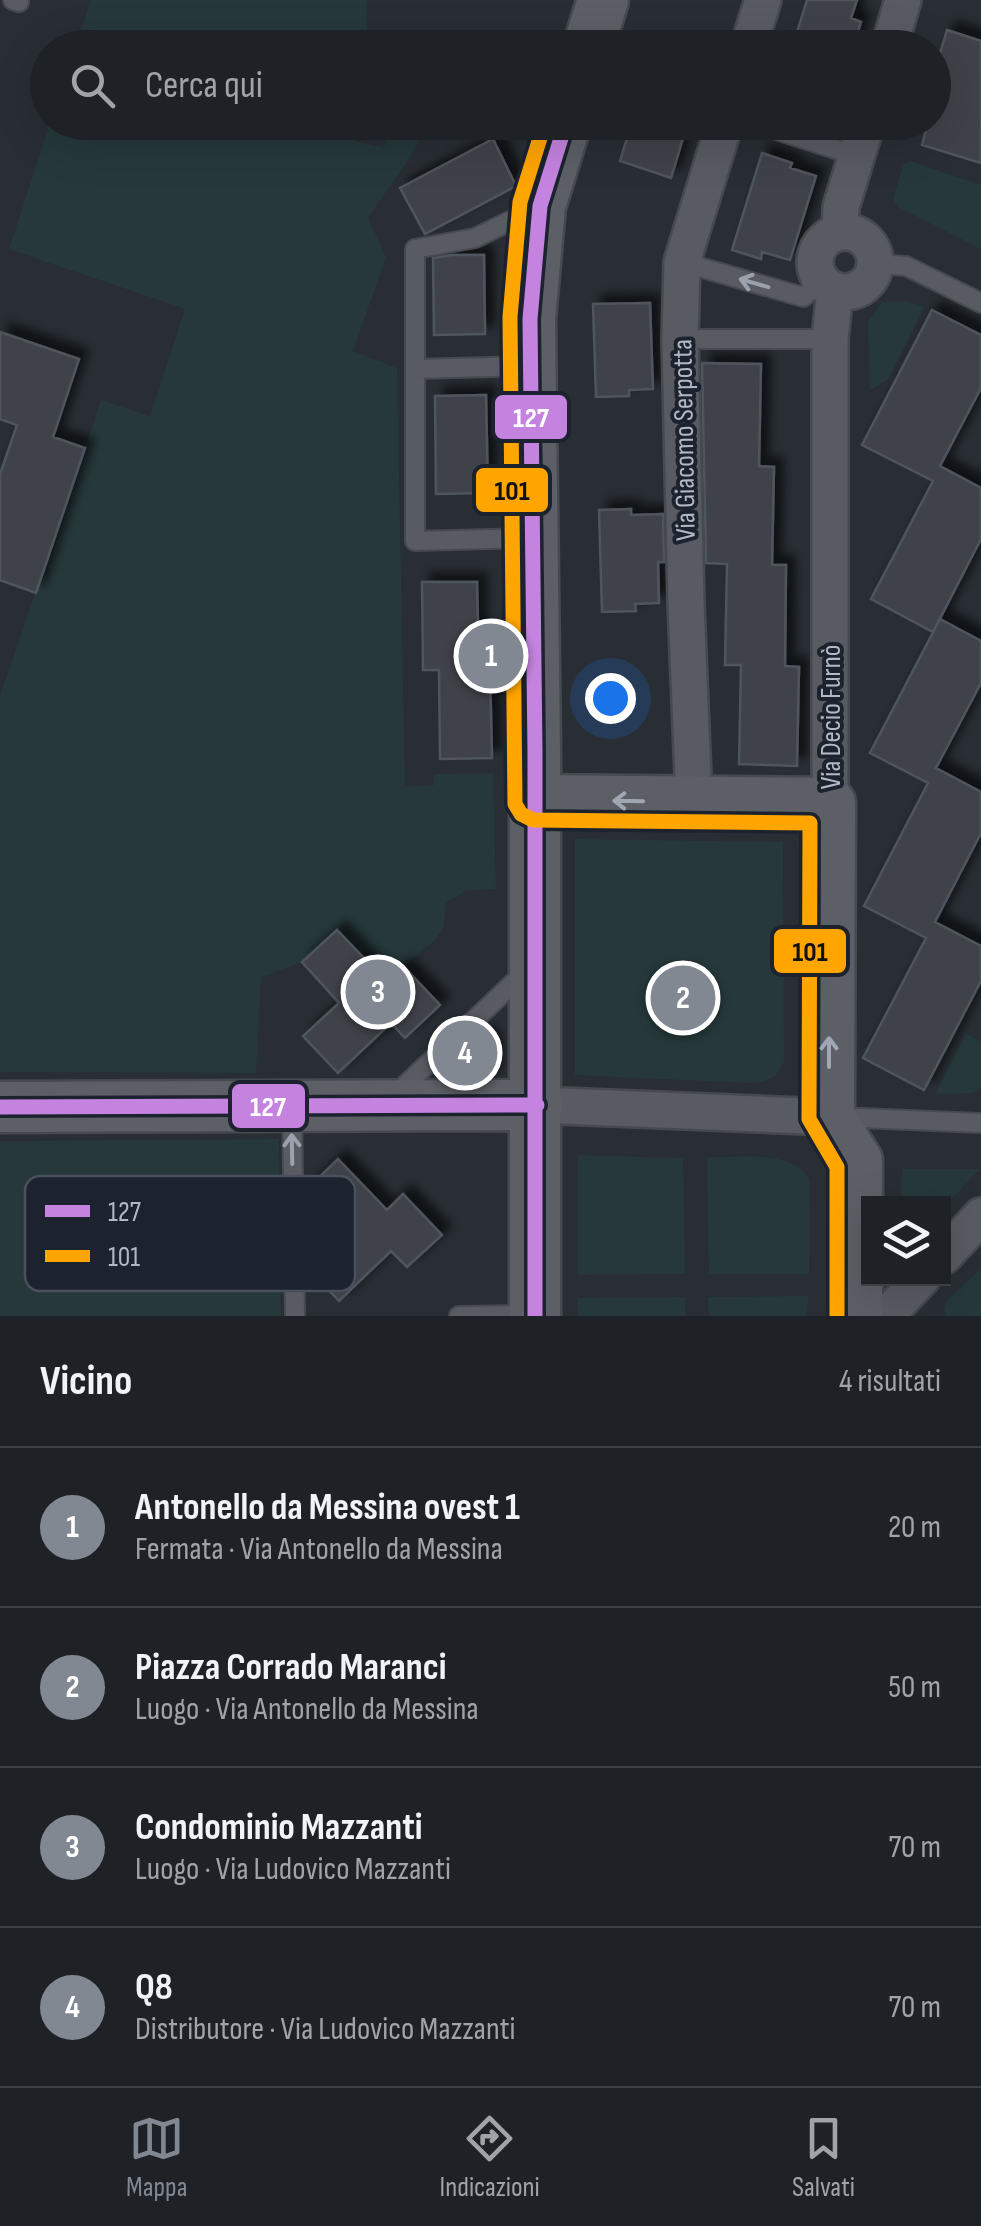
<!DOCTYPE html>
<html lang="it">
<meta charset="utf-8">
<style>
:root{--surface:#1e2227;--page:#2b2f33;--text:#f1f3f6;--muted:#a1a4a7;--line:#3c3f44;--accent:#828892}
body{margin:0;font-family:"Sofia Sans Condensed",sans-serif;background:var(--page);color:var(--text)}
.controls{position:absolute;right:30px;bottom:30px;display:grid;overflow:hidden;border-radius:0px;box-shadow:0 10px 40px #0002}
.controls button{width:90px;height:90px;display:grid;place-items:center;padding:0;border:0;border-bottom:2px solid var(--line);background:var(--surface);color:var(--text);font:50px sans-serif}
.you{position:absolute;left:610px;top:698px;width:35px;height:35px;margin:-25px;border:8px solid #fff;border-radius:50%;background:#1a73e8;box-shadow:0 0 0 15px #1a73e833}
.badge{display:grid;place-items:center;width:65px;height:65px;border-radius:50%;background:var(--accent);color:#fff;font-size:32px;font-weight:700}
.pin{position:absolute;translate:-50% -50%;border:5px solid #fff;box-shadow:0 2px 10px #0006}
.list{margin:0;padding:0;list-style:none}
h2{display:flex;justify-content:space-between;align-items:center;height:130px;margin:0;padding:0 40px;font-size:42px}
h2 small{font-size:32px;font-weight:400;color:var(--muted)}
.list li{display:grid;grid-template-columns:65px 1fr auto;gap:30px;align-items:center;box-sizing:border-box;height:160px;padding:0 40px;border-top:2px solid var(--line)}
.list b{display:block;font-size:38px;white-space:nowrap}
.list p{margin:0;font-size:32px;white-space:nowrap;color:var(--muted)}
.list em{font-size:32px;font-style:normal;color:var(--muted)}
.icon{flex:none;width:55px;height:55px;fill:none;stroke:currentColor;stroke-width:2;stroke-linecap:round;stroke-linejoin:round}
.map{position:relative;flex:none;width:981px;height:1316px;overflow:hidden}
.search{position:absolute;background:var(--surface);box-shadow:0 10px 40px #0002;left:30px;right:30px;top:30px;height:110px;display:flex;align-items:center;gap:25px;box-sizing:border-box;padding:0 35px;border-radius:55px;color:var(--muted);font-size:38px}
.sheet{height:770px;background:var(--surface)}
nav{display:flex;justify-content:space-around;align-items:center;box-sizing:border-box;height:140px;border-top:2px solid var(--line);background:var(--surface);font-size:28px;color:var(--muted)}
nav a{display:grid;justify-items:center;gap:5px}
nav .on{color:var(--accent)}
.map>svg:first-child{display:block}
.green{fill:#26383a}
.building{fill:#3f4349;stroke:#50555b;stroke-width:2.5;filter:url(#shadow)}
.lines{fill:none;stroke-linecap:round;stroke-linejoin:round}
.lane-casing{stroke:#464a4f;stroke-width:22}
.street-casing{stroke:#464a4f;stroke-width:40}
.secondary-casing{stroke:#464a4f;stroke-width:55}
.lane{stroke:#585b62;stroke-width:18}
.street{stroke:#585b62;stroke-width:35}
.secondary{stroke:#5c6066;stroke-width:50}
.bus-1-casing{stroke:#1c232e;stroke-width:22}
.bus-2-casing{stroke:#1c232e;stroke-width:22}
.bus-1{stroke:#c483df;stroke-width:15}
.bus-2{stroke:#ffa500;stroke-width:15}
.oneway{stroke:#9ca2ac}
.oneway2{stroke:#a1a7b2}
.labels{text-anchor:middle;stroke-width:8;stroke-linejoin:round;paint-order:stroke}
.street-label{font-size:28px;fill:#b2b9c5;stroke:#1c232e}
.key{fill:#1c232e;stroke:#49505b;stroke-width:2.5}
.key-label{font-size:28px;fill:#b2b9c5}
.line-badge{stroke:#1c232e;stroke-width:4}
.badge-label{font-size:28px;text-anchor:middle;font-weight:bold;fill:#fff}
.pale-badge-label{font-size:28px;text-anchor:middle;font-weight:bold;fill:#111}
</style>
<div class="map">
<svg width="981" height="1316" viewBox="0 0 981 1316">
<defs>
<filter id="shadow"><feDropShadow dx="9" dy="-9" stdDeviation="5" flood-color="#0009"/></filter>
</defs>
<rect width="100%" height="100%" fill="#282e34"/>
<path class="green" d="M91,0h275l1,47h-292z
M50,123h306l-2,18 30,7 4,-25h31l6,6 -18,33 -39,56 18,39 -33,94 44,17 8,419 29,-2v-11l59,-1 3,116 -31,2 -19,12 -3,26 -9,12 -48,40 -49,-51 -35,32 -41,15 -5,96 -256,-1v-376l101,-296 49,16 35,-107 -176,-60z
M910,161l71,24v64l-83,-42 -5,-8 10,-34z
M907,301l17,6 -36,72 -18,12 -2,-69 14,-20z
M575,839l208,3 1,220c-8,17 -16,20 -36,21l-173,-8z
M966,1033l15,9v45l-8,6 -38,1z
M279,1139l2,177h-281v-175z
M578,1155l105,3 2,116 -108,1z
M707,1157c32,1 85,-9 103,23l-1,94h-100z
M902,1169h78l-36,38v-3l-44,-1z
M981,1269v47h-36v-14z
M808,1296l-1,20h-98l-1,-19z
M685,1297v19h-107v-18z"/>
<path class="building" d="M807,0h50l-6,18 10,4 -8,26h-61z
M947,30l34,11v122l-59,-18 6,-23h6v-16l10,-36 -8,-3z
M632,122h56l-17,56 -51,-17z
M493,139l23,47 -91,48 -25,-46z
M762,153l30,10 -2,5 26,8 -26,84 -28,-8 -1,7 -29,-9z
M452,255h32l1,79 -51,1 -1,-77z
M650,303l3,86 -24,1v6l-33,1 -3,-93z
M932,310l49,25v53l-41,78 41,22v51l-48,93 -62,-33 62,-118 -71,-36z
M0,332l79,27 -26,78 32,11 -49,145 -36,-13v-106l17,-49 -17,-6z
M702,363l59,1 -2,102 15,1 -2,98h14l-1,101 14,1 -2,99 -58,-2 2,-99h-16l2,-101 -21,-1z
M486,395l2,98 -52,1 -1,-98z
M631,509v6l32,-1 1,48h-6l1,41 -24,1 1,7 -34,1 -3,-102z
M422,582h55l2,87h11l2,89 -52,1 -1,-89h-16z
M940,619l41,22v42l-45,85 45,24v41l-46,89 46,24v35l-57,109 -61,-32 63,-120 -62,-32 64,-123 -58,-30z
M337,930l49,51 17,-15 37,39 -35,33 -14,-15 -53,50 -35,-37 36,-33 -37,-41z
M472,1039h17l1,37 -49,1v-9z
M338,1159l49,51 16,-16 39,41 -35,32 -16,-16 -52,50 -32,-34v-5l34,-33 -35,-39z"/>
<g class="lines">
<g class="lane-casing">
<path id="lane" d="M13,0l6,2
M752,122l105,34
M682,262l121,35 19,-16
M875,264l31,2 75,37
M680,339h150
M415,369l110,-3
M531,538l-116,3v-292l60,-11 58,-28
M395,1095l130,-123
M292,1107l3,209
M837,1117l144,6
M459,1316l75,-1"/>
</g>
<g class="street-casing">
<path id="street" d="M748,48l15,-48
M889,48l14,-48
M840,232l1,-25 26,-85
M815 262a30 30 0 1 1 60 0a30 30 0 1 1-60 0Z
M694,802l-8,-199 -6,-264 2,-77 43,-140
M830,803v-464l5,-49
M537,1105l292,12
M944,1256l37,-40
M886,1316l36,-38"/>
</g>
<g class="secondary-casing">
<path id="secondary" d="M588,48l15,-48
M535,800l295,3 -1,314 28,44v155
M0,1107l537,-2
M535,1316v-563l-5,-434 10,-113 26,-84"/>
</g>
<use href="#lane" class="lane"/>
<use href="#street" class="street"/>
<use href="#secondary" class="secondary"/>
<g class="bus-1-casing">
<path id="bus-1" d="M0,1107l537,-2
M535,1316v-563l-5,-434 10,-113 26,-84"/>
</g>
<g class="bus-2-casing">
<path id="bus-2" d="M545,122l-25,80 -10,115 5,487 6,10 12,6 277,3 -1,296 28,48v149"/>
</g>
<use href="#bus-1" class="bus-1"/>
<use href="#bus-2" class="bus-2"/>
</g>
<defs><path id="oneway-shaft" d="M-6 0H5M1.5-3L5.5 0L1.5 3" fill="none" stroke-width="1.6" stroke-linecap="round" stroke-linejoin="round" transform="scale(2.5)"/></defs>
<g class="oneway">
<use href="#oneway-shaft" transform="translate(754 283) rotate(-164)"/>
<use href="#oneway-shaft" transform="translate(292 1149) rotate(-91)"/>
</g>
<g class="oneway2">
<use href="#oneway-shaft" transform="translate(628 801) rotate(-179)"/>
<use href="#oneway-shaft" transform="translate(829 1052) rotate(-90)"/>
</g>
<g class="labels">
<g class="street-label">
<text transform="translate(683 440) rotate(-91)" y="10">Via Giacomo Serpotta</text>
<text transform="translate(830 717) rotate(-90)" y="10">Via Decio Furnò</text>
</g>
</g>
<rect x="25" y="1176" width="330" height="115" rx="15" class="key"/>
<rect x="45" y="1205" width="45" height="12" fill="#c483df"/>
<rect x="45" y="1250" width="45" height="12" fill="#ffa500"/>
<g class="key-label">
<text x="108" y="1221">127</text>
<text x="108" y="1266">101</text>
</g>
<g class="line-badge">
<rect x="493" y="393" width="76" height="48" rx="10" fill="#c483df"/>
<rect x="474" y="466" width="76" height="48" rx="10" fill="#ffa500"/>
<rect x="772" y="927" width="76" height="48" rx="10" fill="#ffa500"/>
<rect x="230" y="1082" width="77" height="48" rx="10" fill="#c483df"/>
</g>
<g class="badge-label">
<text x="531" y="427">127</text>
<text x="268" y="1116">127</text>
</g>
<g class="pale-badge-label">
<text x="512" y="500">101</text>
<text x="810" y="961">101</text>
</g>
</svg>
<div class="controls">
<button><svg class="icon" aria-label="layers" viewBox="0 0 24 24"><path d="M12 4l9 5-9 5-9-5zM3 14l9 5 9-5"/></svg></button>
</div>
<div class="you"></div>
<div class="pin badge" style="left:491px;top:656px">1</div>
<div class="pin badge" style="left:683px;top:998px">2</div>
<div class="pin badge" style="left:378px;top:992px">3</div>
<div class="pin badge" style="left:465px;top:1053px">4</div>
<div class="search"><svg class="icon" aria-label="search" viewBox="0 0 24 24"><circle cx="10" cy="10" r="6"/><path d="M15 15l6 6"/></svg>Cerca qui</div>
</div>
<section class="sheet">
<h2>Vicino<small>4 risultati</small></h2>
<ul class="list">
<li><span class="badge">1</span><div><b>Antonello da Messina ovest 1</b><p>Fermata · Via Antonello da Messina</p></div><em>20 m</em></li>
<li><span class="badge">2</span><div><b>Piazza Corrado Maranci</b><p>Luogo · Via Antonello da Messina</p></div><em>50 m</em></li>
<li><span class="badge">3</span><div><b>Condominio Mazzanti</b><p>Luogo · Via Ludovico Mazzanti</p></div><em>70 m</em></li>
<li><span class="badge">4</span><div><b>Q8</b><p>Distributore · Via Ludovico Mazzanti</p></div><em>70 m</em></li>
</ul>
</section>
<nav>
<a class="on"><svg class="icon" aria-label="map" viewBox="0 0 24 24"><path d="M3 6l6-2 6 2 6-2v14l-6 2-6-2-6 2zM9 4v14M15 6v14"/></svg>Mappa</a>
<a><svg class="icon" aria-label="directions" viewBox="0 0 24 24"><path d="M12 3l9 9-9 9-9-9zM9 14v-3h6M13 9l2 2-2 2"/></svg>Indicazioni</a>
<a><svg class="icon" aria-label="saved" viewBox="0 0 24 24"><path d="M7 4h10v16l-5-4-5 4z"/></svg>Salvati</a>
</nav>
